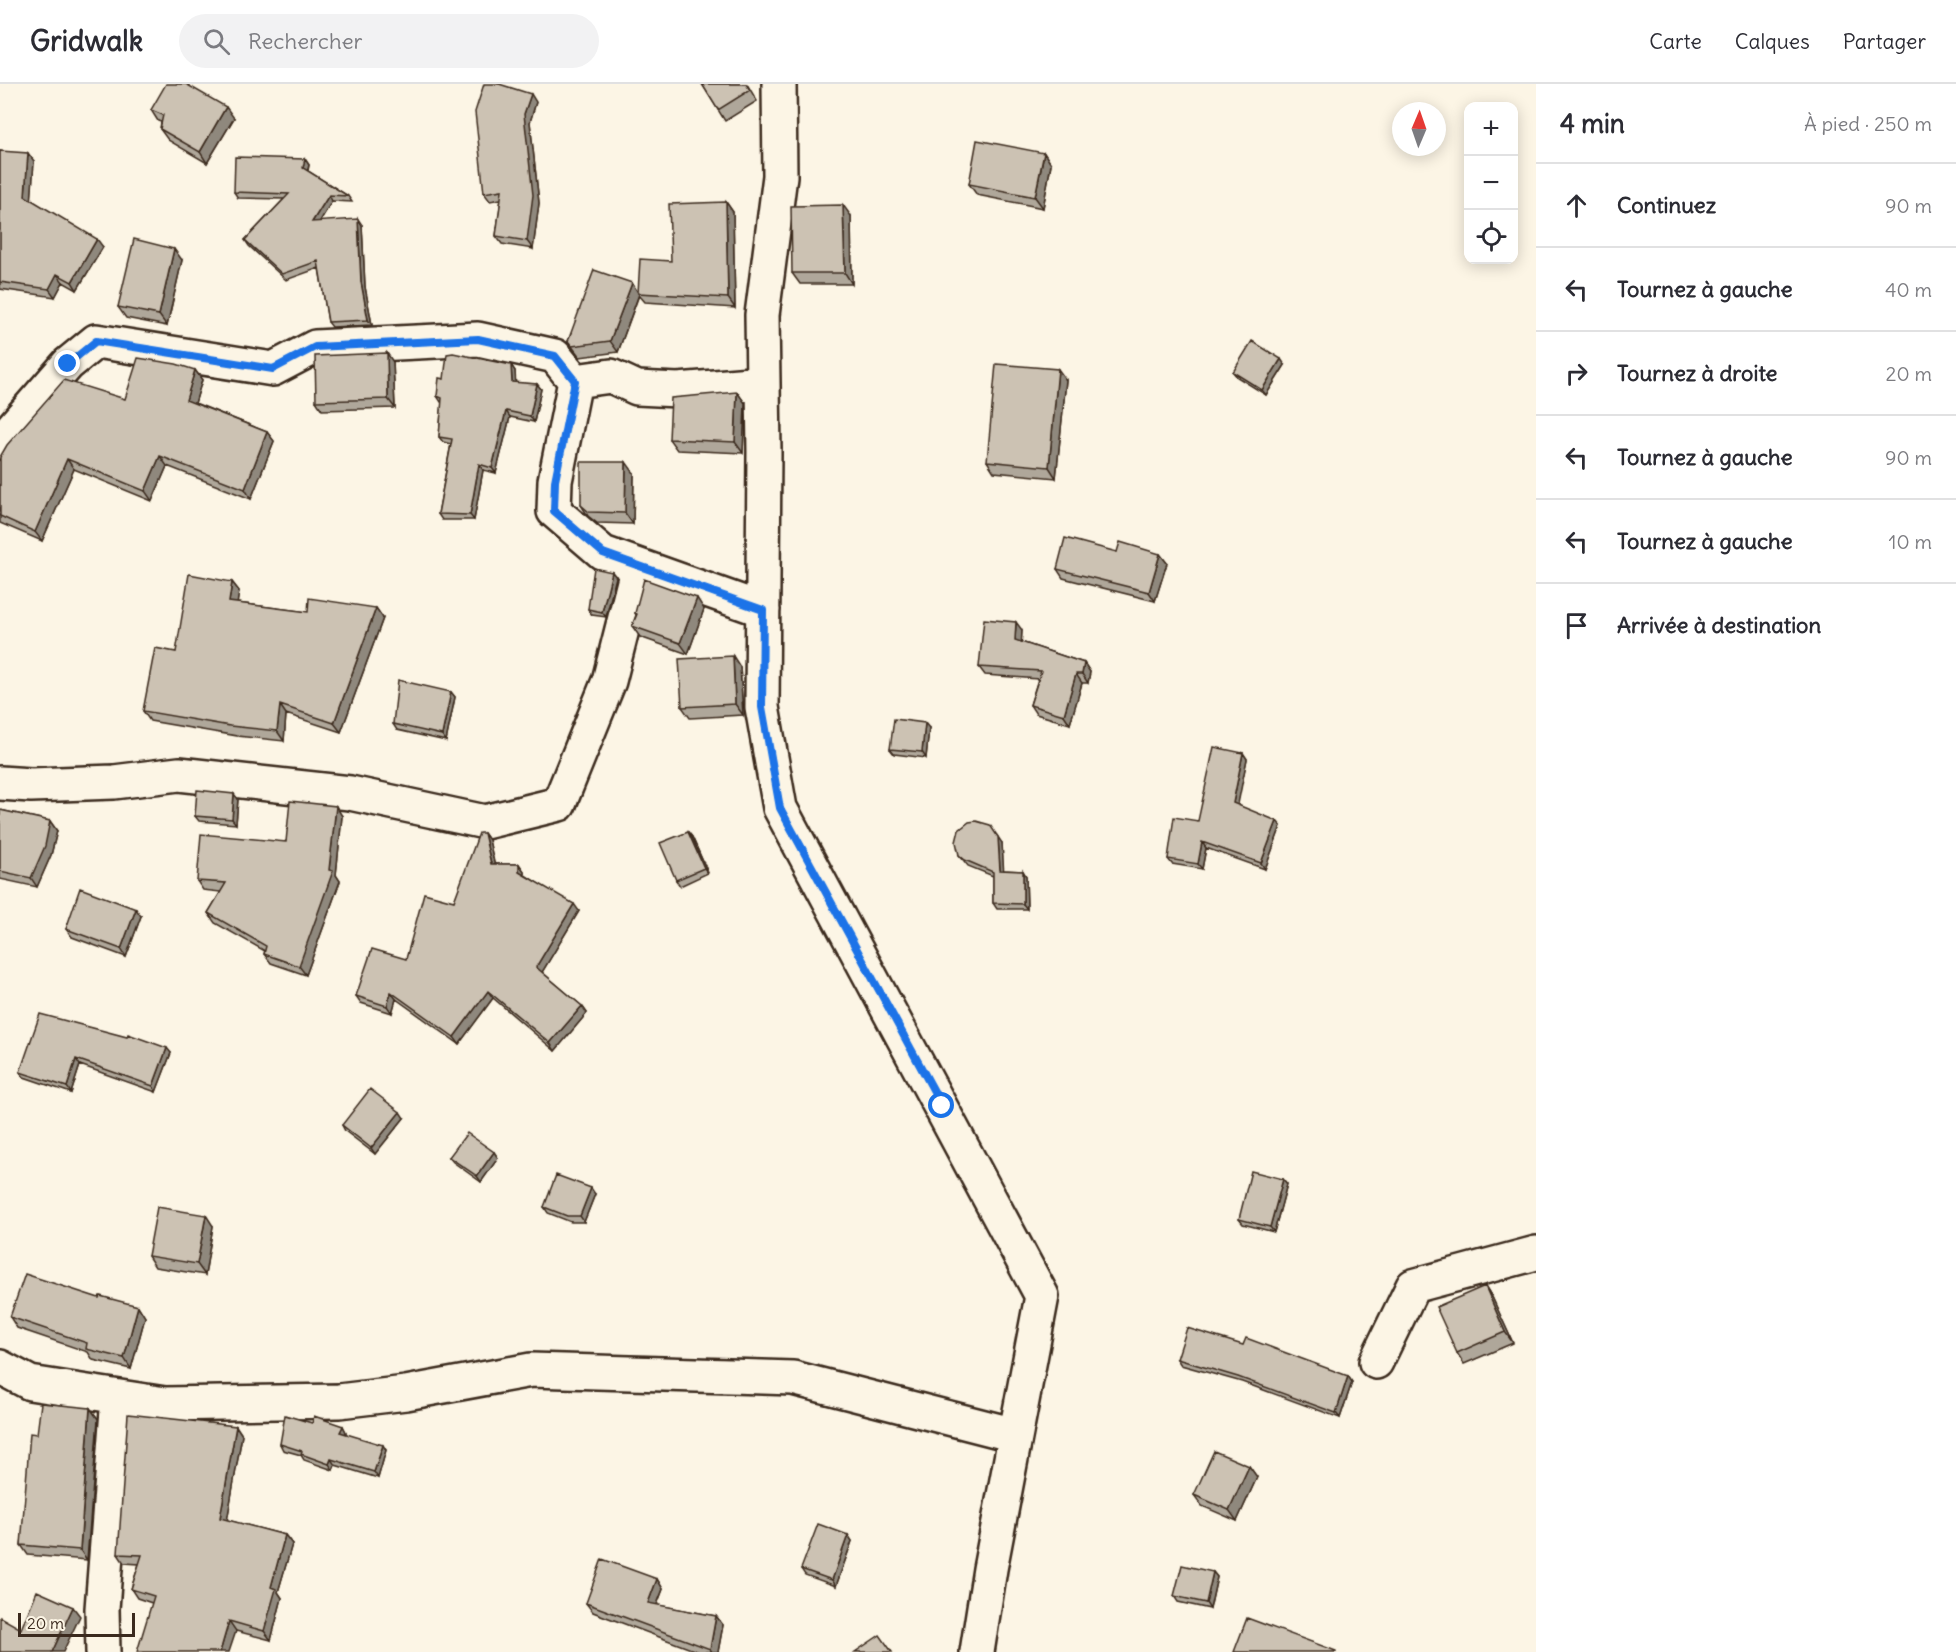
<!DOCTYPE html>
<html lang="fr">
<meta charset="utf-8">
<style>
:root{--surface:#fff;--page:#f2f2f3;--text:#2b2b33;--muted:#7c7c81;--line:#e1e1e2}
body{margin:0;font-family:Delius,sans-serif;background:var(--page);color:var(--text)}
.controls{position:absolute;right:18px;top:18px;display:grid;overflow:hidden;border-radius:12px;box-shadow:0 3px 15px #0003}
.controls button{width:54px;height:54px;display:grid;place-items:center;padding:0;border:0;border-bottom:2px solid var(--line);background:var(--surface);color:var(--text);font:30px sans-serif}
.compass{position:absolute;left:1392px;top:18px;width:54px;height:54px;border-radius:50%;background:var(--surface);box-shadow:0 3px 15px #0003;rotate:2deg}
.scale{position:absolute;left:18px;bottom:15px;width:117px;box-sizing:border-box;padding-left:6px;border:3px solid #3b2a1e;border-top:0;font-size:16px;line-height:21px;white-space:nowrap;color:#3b2a1e;-webkit-text-stroke:4px #fcf5e5;paint-order:stroke}
.stop{position:absolute;width:18px;height:18px;margin:-14px;border:4px solid #1a73e8;border-radius:50%;background:#fff}
.stop.end{background:#1a73e8;border-color:#fff;box-shadow:0 2px 6px #0008}
.list{margin:0;padding:0;list-style:none}
h2{display:flex;justify-content:space-between;align-items:center;height:78px;margin:0;padding:0 24px;font-size:26px}
h2 small{font-size:20px;font-weight:400;color:var(--muted)}
.list li{display:grid;grid-template-columns:39px 1fr auto;gap:18px;align-items:center;box-sizing:border-box;height:84px;padding:0 24px;border-top:2px solid var(--line)}
.list b{display:block;font-size:22px;white-space:nowrap}
.list em{font-size:20px;font-style:normal;color:var(--muted)}
.icon{flex:none;width:33px;height:33px;fill:none;stroke:currentColor;stroke-width:2;stroke-linecap:round;stroke-linejoin:round}
.map{position:relative;flex:none;width:1536px;height:1568px;overflow:hidden}
header{display:flex;align-items:center;gap:36px;box-sizing:border-box;height:84px;padding:0 30px;background:var(--surface);border-bottom:2px solid var(--line)}
header strong{font-size:28px}
nav{display:flex;gap:33px;margin-inline-start:auto;font-size:21px}
.search{width:420px;height:54px;background:var(--page);display:flex;align-items:center;gap:15px;box-sizing:border-box;padding:0 21px;border-radius:33px;color:var(--muted);font-size:22px}
main{display:flex}
aside{flex:1;background:var(--surface)}
.map>svg:first-child{display:block}
.lines{fill:none;stroke-linecap:round;stroke-linejoin:round}
.street-casing{stroke:#3b2a1e;stroke-width:38}
.street{stroke:#fcf5e5;stroke-width:33}
.wall{fill:#afa79a;stroke:#3b2a1e;stroke-width:1.5}
.shaded-wall{fill:#8f887d;stroke:#3b2a1e;stroke-width:1.5}
.building{fill:#ccc2b3;stroke:#3b2a1e;stroke-width:1.5}
.route{stroke:#1a73e8;stroke-width:8}
</style>
<header>
<strong>Gridwalk</strong>
<div class="search"><svg class="icon" aria-label="search" viewBox="0 0 24 24"><circle cx="10" cy="10" r="6"/><path d="M15 15l6 6"/></svg>Rechercher</div>
<nav><a>Carte</a><a>Calques</a><a>Partager</a></nav>
</header>
<main>
<div class="map">
<svg width="1536" height="1568" viewBox="0 0 1536 1568">
<rect width="100%" height="100%" fill="#fcf5e5"/>
<filter id="ink" filterUnits="userSpaceOnUse"><feTurbulence type="fractalNoise" baseFrequency=".0167" numOctaves="2"/><feDisplacementMap in="SourceGraphic" scale="12" xChannelSelector="R" yChannelSelector="G"/><feConvolveMatrix kernelMatrix="1 2 1 2 8 2 1 2 1" color-interpolation-filters="sRGB"/></filter>
<g filter="url(#ink)">
<g class="lines">
<g class="street-casing">
<path id="street" d="M779,0l1,92 -18,139 2,137 -2,255 18,101 262,488 -52,273 -13,83
M575,297l-20,100 -1,30 49,42 160,57
M0,358l68,-78 28,-23 177,28 42,-22 163,-8 77,17 20,25 36,-5 26,12 41,2 85,-7
M0,699l31,2 83,-3 65,-8 171,19 135,29 74,-18 50,-123 29,-115
M1376,1278l37,-76 123,-33
M0,1283l30,16 135,21 174,-3 67,-8 125,-23 262,8 222,57
M103,1568l-1,-43 16,-212"/>
</g>
<use href="#street" class="street"/>
</g>
<path class="wall" d="M702,0h45l10,17 -32,20z
M536,18l-6,20 9,81 -6,46 -31,-5 -6,-8 5,-37 -11,2 -6,-8z
M151,26l83,8 -27,45 -39,-23 -8,-11 1,-7 -3,-1z
M0,67l34,10 -3,39 72,47 -26,43 -14,-8 -8,15 -55,-8z
M1044,69l7,11 -8,44 -66,-13 -8,-11z
M305,75l4,6 -1,6 40,25 4,6 -20,-1 -13,21 43,3 3,62 7,38 -40,2 -4,-5 -9,-54 -33,12 -37,-34 -4,-6 39,-41 -46,-1 -4,-6z
M726,118l7,10 2,96 -90,-6 -6,-7 -21,57 -38,5 -12,-16 64,-58 6,10 33,-32z
M851,132l1,68h-52l-8,-11z
M182,176l-15,66 -41,-8 -8,-11z
M393,278l2,46 -73,2 -6,-9z
M511,281l4,6v12l22,1 4,5 -7,33 -24,-5 -14,56 -13,-3 -9,50h-32l-4,-6 13,-70 -8,-2 -4,-5 3,-35h-1l-4,-6 7,-17z
M1285,281l-19,30 -29,-18 -4,-5z
M195,286l7,10 -7,23 72,29 7,9 -23,58 -84,-33 -15,35 -78,-32 -32,72 -42,-18v-66l125,-58z
M1066,296l-10,98 -62,-6 -7,-11z
M737,308l8,11 -2,50 -66,-3 -8,-11z
M634,389l-1,51 -36,-1 -9,-7 -7,-11z
M1117,468l43,2 7,9 -12,38 -92,-23 -6,-9z
M612,488l4,5 -10,40 -14,-2 -4,-6z
M232,498l7,9 -2,12 71,9 68,-4 7,10 -42,114 -55,-18 -2,27 -47,-5 -87,-15 -7,-10 33,-59z
M704,525l-16,45 -48,-17 -8,-11 4,-11 -1,-2z
M1022,546l-1,12 63,21 6,9 -2,11h-6l-12,41 -34,-10 -6,-9 8,-26 -53,-4 -6,-8z
M740,583l3,48 -53,3 -8,-11z
M451,608l4,5 -9,44 -49,-11 -4,-6z
M929,644l-3,30 -32,-4 -4,-5z
M1243,669l4,6 -10,46 44,21 -16,43 -59,-21 -4,21 -30,-5 -4,-5 30,-38z
M238,715l-2,25 -37,-3 -4,-5z
M0,726l50,11 7,10 -6,24 -14,32 -37,-8z
M342,732l-6,59 4,6 -34,94 -35,-12 -7,-9 1,-3 -50,-28 -7,-10 13,-21 -18,-2 -6,-9z
M688,748l4,5 16,36 -28,13 -4,-6z
M484,749l5,7 5,24h25l5,7v3l55,37 -37,61 40,34 5,7 -32,38 -62,-53 -34,46 -63,-45 -4,14 -31,-10 -5,-7 50,-37 48,-58z
M1002,759l1,27 20,1 3,5 1,33h-30l-4,-6v-27l-25,-10 -9,-11z
M141,832l-15,41 -54,-20 -6,-8z
M127,953l44,16 -15,39 -76,-27 -9,28 -47,-16 -4,-5z
M404,1034l-29,36 -30,-23 -3,-6z
M494,1068l4,6 -17,24 -28,-20 -4,-5z
M1283,1095l4,5 -13,48 -31,-8 -4,-5z
M595,1110l-11,28h-13l-23,-9 -4,-6z
M213,1142l-8,49 -50,-8 -7,-11z
M1485,1202l7,11 21,46 -49,21 -7,-11z
M99,1214l39,8 7,11 -14,52 -38,-9 -5,-8 -71,-24 -7,-11z
M1177,1275l171,17 4,6 -12,36 -98,-36 -61,-17z
M90,1324l8,11 -11,141 -59,-5 -7,-10 16,-111z
M312,1339l31,3 3,6v2l40,16 -8,28 -43,-13 -2,5 -29,-10 -3,-5 -18,-5 -3,-6z
M236,1342l6,9 -15,85 58,15 7,9 -14,48 4,6 -11,42 -35,-9 -99,-33 -6,-9 8,-25 -15,-1 -6,-9z
M1249,1382l8,11 -20,44 -35,-15 -8,-11z
M848,1451l4,6 -16,45 -31,-11 -4,-6z
M1213,1488l4,5 -7,32 -32,-7 -4,-6z
M657,1495l6,10 -6,16 59,11 7,9 -5,27h-19l-106,-40 -7,-9z"/>
<path class="shaded-wall" d="M531,10l5,8 -6,20 9,81 -6,46 -6,-8 -3,-127z
M226,23l8,11 -27,45 -7,-11z
M28,69l6,8 -3,44 -6,-9z
M1044,69l7,11 -8,44 -8,-11z
M305,75l4,6 -2,8 -4,-5z
M329,111l3,6 -16,27 -4,-6z
M726,118l7,10 2,96 -7,-10z
M843,121l8,11 1,68 -7,-11z
M358,135l4,6 3,62 7,38 -4,-5 -7,-38z
M97,155l6,8 -26,43 -5,-8z
M174,165l8,11 -15,66 -8,-11z
M57,190l6,8 -8,15 -6,-8z
M632,199l7,11 -21,58 -8,-11z
M387,269l6,9 2,46 -7,-9z
M1281,275l4,6 -19,30 -4,-5z
M511,281l4,6 1,17 -4,-6z
M1058,285l8,11 -10,98 -7,-11z
M195,286l7,10 -9,30 -7,-10z
M537,300l4,5 -7,33 -4,-6z
M737,308l8,11 -2,50 -8,-11z
M506,327l4,6 -14,56 -4,-5z
M267,348l7,9 -23,58 -6,-10z
M160,372l7,10 -15,35 -7,-10z
M67,375l7,10 -32,72 -7,-9z
M626,378l8,11 -1,51 -8,-11z
M479,380l4,6 -9,50 -4,-5z
M1160,470l7,9 -12,38 -6,-9z
M612,488l4,5 -10,40 -4,-5z
M232,498l7,9 -3,21 -7,-10z
M697,514l7,11 -16,45 -8,-11z
M376,524l7,10 -42,114 -7,-9z
M1016,538l6,8 -1,19 -6,-9z
M733,572l7,11 3,48 -8,-11z
M1084,579l6,9 -2,11 -6,-9z
M1076,590l6,9 -12,41 -6,-9z
M451,608l4,5 -9,44 -4,-6z
M280,621l6,9 -2,27 -7,-10z
M925,639l4,5 -3,30 -4,-6z
M1243,669l4,6 -10,50 -4,-6z
M234,710l4,5 -2,25 -4,-5z
M336,722l6,10 -6,59 4,6 -34,94 -7,-9 30,-96z
M50,737l7,10 -6,24 -14,32 -6,-9z
M1277,737l4,5 -16,43 -4,-6z
M688,748l4,5 16,36 -4,-5z
M484,749l5,7 7,31 -5,-7z
M998,753l4,6 2,33 -4,-6z
M1202,758l4,6 -4,21 -4,-5z
M519,780l5,7v8l-5,-7z
M1023,787l3,5 1,33 -4,-5z
M574,820l5,7 -38,63 -5,-7z
M136,825l5,7 -15,41 -5,-8z
M488,907l5,7 -34,46 -5,-7z
M391,908l5,7 -4,14 -5,-7z
M582,922l5,7 -32,38 -5,-8z
M167,964l4,5 -15,39 -3,-6z
M76,975l4,6 -9,28 -4,-6z
M400,1028l4,6 -29,36 -4,-6z
M494,1068l4,6 -17,24 -4,-6z
M1283,1095l4,5 -13,48 -4,-5z
M591,1104l4,6 -11,28 -4,-6z
M206,1131l7,11 -8,49 -8,-11z
M1485,1202l7,11 21,46 -8,-11z
M138,1222l7,11 -14,52 -7,-11z
M1348,1292l4,6 -12,36 -4,-5z
M90,1324l8,11 -11,141 -7,-10z
M236,1342l6,9 -16,92 -6,-9z
M343,1342l3,6 -2,5 -4,-5z
M383,1361l3,5 -8,28 -4,-6z
M331,1375l4,6 -2,5 -4,-6z
M1249,1382l8,11 -20,44 -8,-11z
M285,1451l7,9 -14,48 4,6 -11,42 -7,-9 7,-44z
M848,1451l4,6 -16,45 -4,-6z
M1213,1488l4,5 -7,32 -4,-6z
M657,1495l6,10 -9,23 -6,-9z
M73,1523l7,9 -17,36h-11z
M716,1532l7,9 -5,27h-6l-2,-3z
M229,1537l7,10 -7,21h-9z"/>
<path class="building" d="M166,0h20l40,23 -26,45 -40,-23 3,-14 -12,-5z
M484,0h15l32,10 -7,20 9,81 -6,46 -31,-5 6,-46 -18,3 -9,-81z
M702,0h44l4,6 -32,20z
M977,56l67,13 -9,44 -66,-13z
M0,67l28,2 -3,43 72,43 -25,43 -15,-8 -8,15 -49,-7z
M235,73l70,2 -2,9 45,28 -19,-1 -17,27 46,-3 3,63 7,38 -40,2 -10,-61 -36,13 -37,-34 44,-46 -55,-2z
M726,118l2,96 -90,-5 2,-34 31,2 -2,-57z
M843,121l2,68h-53l-1,-67z
M134,155l40,10 -15,66 -41,-8z
M594,186l38,13 -22,58 -38,5 -4,-5z
M1252,257l29,18 -19,31 -29,-18z
M387,269l1,46 -72,2 -1,-45z
M453,269l58,12 1,17 25,2 -7,32 -24,-5 -14,57 -13,-4 -9,51 -32,-1 14,-75 -13,-2 3,-39 -5,-2 2,-18 5,1 3,-25z
M138,274l38,6 19,6 -9,30 81,32 -22,57 -85,-33 -15,35 -78,-32 -32,73 -35,-16v-59l7,-12 57,-65 61,19z
M996,280l62,5 -9,98 -62,-6z
M737,308l-2,50 -66,-3 2,-41z
M581,378h45l-1,51 -36,-1 -8,-7z
M1065,454l52,14 3,-10 40,12 -11,38 -92,-23z
M594,484l18,4 -10,40 -14,-3z
M189,490l43,8 -3,20 79,10 1,-14 67,10 -42,115 -54,-18 -3,26 -47,-5 -87,-15 12,-63 21,4z
M644,495l53,19 -17,45 -48,-17 5,-12 -2,-1z
M984,535l32,3 -1,18 69,23 -2,11h-6l-12,41 -34,-10 11,-34 -62,-4z
M733,572l2,48 -53,3 -3,-48z
M398,596l53,12 -9,43 -49,-11z
M894,635l31,4 -3,29 -32,-3z
M1214,663l29,6 -10,50 44,18 -16,42 -59,-21 -4,22 -30,-5 6,-42 24,4z
M197,706l37,4 -2,25 -37,-3z
M290,717l46,5 -7,64 4,1 -34,95 -35,-12 2,-8 -58,-33 18,-30 -29,-2 4,-47 85,8z
M0,726l50,11 -5,25 -14,32 -31,-7z
M976,737l14,4 8,12 2,33 23,1v33l-30,-1v-31l-28,-12 -6,-5 -3,-13 3,-12 10,-8z
M688,748l16,36 -28,12 -16,-37z
M479,749h5l7,31h28v8l55,32 -38,63 46,39 -32,37 -62,-52 -34,46 -63,-45 -4,14 -31,-10 16,-47 34,10 18,-66 30,8z
M80,804l56,21 -15,40 -55,-20z
M40,930l87,23 1,-3 39,14 -14,38 -77,-27 -9,28 -47,-15z
M370,1005l30,23 -29,36 -29,-23z
M467,1049l27,19 -17,24 -28,-19z
M1251,1087l32,8 -13,48 -31,-8z
M556,1091l35,13 -11,28h-13l-23,-9z
M157,1123l49,8 -9,49 -49,-8z
M25,1190l74,24 1,-2 38,10 -14,52 -38,-9 1,-6 -77,-26z
M1485,1202l20,46 -48,21 -21,-46z
M1187,1244l56,17 3,-7 102,38 -12,37 -98,-36 -61,-18z
M41,1319l49,5 -10,142 -59,-5 9,-112 7,1z
M128,1330l108,12 -16,92 65,17 -14,52 5,2 -12,42 -35,-10 -9,31h-83l17,-56 -23,-7 11,-34 -24,-1z
M285,1331l27,8 2,-7 29,10 -3,6 43,13 -9,27 -43,-13 -2,5 -28,-10 1,-3 -22,-7z
M1214,1367l35,15 -20,44 -35,-15z
M818,1440l30,11 -16,45 -31,-11z
M602,1475l55,20 -9,24 68,13 -6,33 -124,-46z
M1182,1481l31,7 -7,31 -32,-7z
M37,1507l36,16 -21,45h-52v-35l21,12z
M1247,1534l89,33v1h-102z
M880,1551l12,17h-37z"/>
</g>
<g class="lines" filter="url(#ink)">
<path class="route" d="M68,280l28,-23 177,28 42,-22 163,-8 77,17 20,25 -20,100 -1,30 49,42 160,57 -1,97 18,101 162,298"/>
</g>
</svg>
<div class="controls">
<button>+</button>
<button>−</button>
<button><svg class="icon" aria-label="locate" viewBox="0 0 24 24"><circle cx="12" cy="12" r="6"/><path d="M12 2v4M12 18v4M2 12h4M18 12h4"/></svg></button>
</div>
<svg class="compass" viewBox="-18 -18 36 36"><path d="M0-13l5 13h-10z" fill="#e53935"/><path d="M0 13l5-13h-10z" fill="#7c7c81"/></svg>
<div class="scale">20 m</div>
<div class="stop" style="left:942px;top:1022px"></div>
<div class="stop end" style="left:68px;top:280px"></div>
</div>
<aside>
<h2>4 min<small>À pied · 250 m</small></h2>
<ul class="list">
<li><svg class="icon" aria-label="ahead" viewBox="0 0 24 24"><path d="M12 20V5M6 11l6-6 6 6"/></svg><div><b>Continuez</b></div><em>90 m</em></li>
<li><svg class="icon" aria-label="left" viewBox="0 0 24 24"><path d="M17 20v-9H6M10 6l-5 5 5 5"/></svg><div><b>Tournez à gauche</b></div><em>40 m</em></li>
<li><svg class="icon" aria-label="right" viewBox="0 0 24 24"><path d="M7 20v-9h11M14 6l5 5-5 5"/></svg><div><b>Tournez à droite</b></div><em>20 m</em></li>
<li><svg class="icon" aria-label="left" viewBox="0 0 24 24"><path d="M17 20v-9H6M10 6l-5 5 5 5"/></svg><div><b>Tournez à gauche</b></div><em>90 m</em></li>
<li><svg class="icon" aria-label="left" viewBox="0 0 24 24"><path d="M17 20v-9H6M10 6l-5 5 5 5"/></svg><div><b>Tournez à gauche</b></div><em>10 m</em></li>
<li><svg class="icon" aria-label="arrive" viewBox="0 0 24 24"><path d="M6 21V4h12l-3 4 3 4H6"/></svg><div><b>Arrivée à destination</b></div></li>
</ul>
</aside>
</main>
